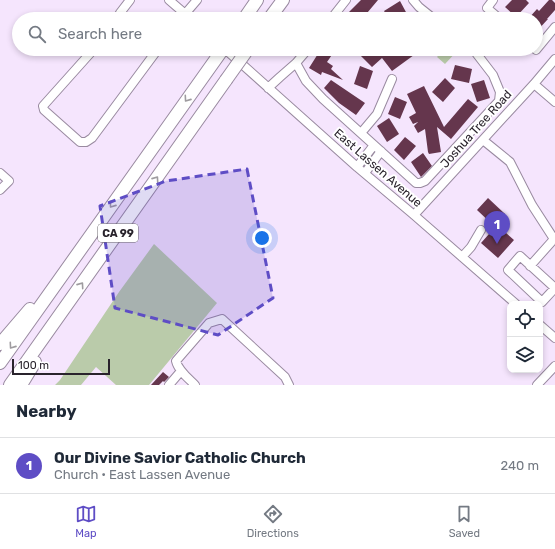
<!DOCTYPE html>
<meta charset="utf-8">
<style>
:root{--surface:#fff;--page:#f2f2f3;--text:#1f2937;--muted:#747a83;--line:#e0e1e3;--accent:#5e4dc5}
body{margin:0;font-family:Rubik,sans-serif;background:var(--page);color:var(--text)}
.controls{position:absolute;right:12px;bottom:12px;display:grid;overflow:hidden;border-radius:8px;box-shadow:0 2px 6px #0003}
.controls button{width:36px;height:36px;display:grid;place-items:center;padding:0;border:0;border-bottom:1px solid var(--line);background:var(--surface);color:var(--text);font:20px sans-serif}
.scale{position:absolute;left:12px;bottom:10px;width:98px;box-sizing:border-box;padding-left:4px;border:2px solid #29232c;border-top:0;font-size:11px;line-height:14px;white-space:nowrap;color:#29232c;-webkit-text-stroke:3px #fff;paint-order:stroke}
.you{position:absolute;left:262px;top:238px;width:14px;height:14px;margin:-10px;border:3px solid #fff;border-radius:50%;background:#1a73e8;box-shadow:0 0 0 6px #1a73e833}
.badge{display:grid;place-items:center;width:26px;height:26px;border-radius:50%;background:var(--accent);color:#fff;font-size:13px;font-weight:700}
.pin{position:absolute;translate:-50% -33px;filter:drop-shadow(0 1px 2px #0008)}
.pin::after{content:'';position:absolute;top:21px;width:14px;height:12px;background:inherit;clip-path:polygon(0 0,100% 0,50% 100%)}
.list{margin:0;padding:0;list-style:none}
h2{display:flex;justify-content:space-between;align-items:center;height:52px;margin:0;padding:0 16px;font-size:17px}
h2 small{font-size:13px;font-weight:400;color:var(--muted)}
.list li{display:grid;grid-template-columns:26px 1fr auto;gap:12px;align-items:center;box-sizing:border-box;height:56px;padding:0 16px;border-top:1px solid var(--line)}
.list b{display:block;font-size:15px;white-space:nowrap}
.list p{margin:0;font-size:13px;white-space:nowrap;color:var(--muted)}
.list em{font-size:13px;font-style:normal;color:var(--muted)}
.icon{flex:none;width:22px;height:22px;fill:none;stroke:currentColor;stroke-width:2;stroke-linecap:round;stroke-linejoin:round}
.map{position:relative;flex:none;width:555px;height:385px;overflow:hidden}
.search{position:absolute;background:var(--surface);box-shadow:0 2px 6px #0003;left:12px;right:12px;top:12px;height:44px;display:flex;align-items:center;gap:10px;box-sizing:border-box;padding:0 14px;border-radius:22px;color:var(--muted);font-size:15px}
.sheet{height:108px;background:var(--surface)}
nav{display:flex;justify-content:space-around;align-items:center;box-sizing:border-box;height:56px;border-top:1px solid var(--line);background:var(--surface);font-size:11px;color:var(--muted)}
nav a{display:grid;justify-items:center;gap:2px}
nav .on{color:var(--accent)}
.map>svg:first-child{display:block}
.green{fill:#bacbaa}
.building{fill:#65364d}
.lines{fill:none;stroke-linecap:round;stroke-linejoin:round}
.minor-casing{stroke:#998aa0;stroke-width:10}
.highway-casing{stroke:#998aa0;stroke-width:14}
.minor{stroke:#fff;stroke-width:8}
.highway{stroke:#fff;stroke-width:12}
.highway-bridge-casing{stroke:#998aa0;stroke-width:14;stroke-linecap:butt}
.highway-bridge{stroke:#fff;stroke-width:12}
.oneway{stroke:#9f9ca0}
.marked{fill:#5e4dc5;fill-opacity:0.2;stroke:#5e4dc5;stroke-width:3;stroke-dasharray:8 5;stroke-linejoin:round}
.labels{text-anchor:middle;stroke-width:4;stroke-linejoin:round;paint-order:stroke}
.shield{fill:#fff;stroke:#69656b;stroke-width:1}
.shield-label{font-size:11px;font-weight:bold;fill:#29232c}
.street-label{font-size:12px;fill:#29232c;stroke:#fff}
</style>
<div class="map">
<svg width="555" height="385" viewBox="0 0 555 385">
<rect width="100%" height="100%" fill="#f5e5fd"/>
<path class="green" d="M444,49h15l-14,15 -8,-7z
M154,244l63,59 -68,82h-33l-20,-18 -15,18h-26l5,-5 59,-88z"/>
<path class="building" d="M361,0h17l-16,19h-20z
M512,0h14l3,3 -13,14 -11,-10z
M549,0h3l3,3v7l-8,9h1l-12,13v-13h-8l9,-10 2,2z
M400,1l7,13 -9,5h-9l-5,-8z
M321,49h15l-9,13 6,4 -2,3 12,11 -21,-8 -1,3 -12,-7z
M364,49h45l5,6 -22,16 -10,-13 -10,9 -13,-13z
M455,65l17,4 -3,14 -18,-4z
M360,66l13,5 -6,18 -13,-5z
M445,78l10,10 -12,14 -11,-10z
M331,80l34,23 -9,12 -17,-12 -15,-15z
M484,80l6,18 -13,4 -6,-18z
M424,86l20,41 24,-28 10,8 -27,32 -14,-12 4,25 -12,2 -1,-2 -3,-23 -7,4 -4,-7 4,-4 -5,2 -4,-7 7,-4 -9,-19z
M395,97l12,5 -7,17 -12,-5z
M389,118l10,16 -12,8 -10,-16z
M405,137l11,9 -12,14 -10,-10z
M423,153l9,13 -11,11 -10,-15z
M488,198l17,16 -11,12 -17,-16z
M497,225l17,15 -16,18 -17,-15z
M163,372l6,5 -5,5 -1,-1 -4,4h-8z"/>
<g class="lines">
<g class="minor-casing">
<path id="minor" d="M169,0l22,19
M413,0l6,7 15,12
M493,0l-6,8 13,11
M185,14l12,-14
M117,19l3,-6 10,-13
M331,19l15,-19
M94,49l-51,57 1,4 36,32h6l6,-4 66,-89
M225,49l132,118 57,48 102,89
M535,49l1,1 19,-23
M296,63l10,18 17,18 93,84h4l5,-2 74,-80 1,-9 -7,-17 -20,-26
M534,84l21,18
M268,88l12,-11 16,-14 12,-14
M361,133l16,-19 15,-35
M483,140l27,22 22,43 22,34
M357,167l17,-22
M0,173l9,8 -9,9
M365,173l16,-22
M414,215l120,-131 21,-25
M520,256l35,32 -13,14 -34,-32z
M462,257l9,-10 10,-17
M530,266l25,-28
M540,325l15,13
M169,385l12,-14
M195,385c-7,-7 -17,-15 -19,-24l33,-38 13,-4 63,58 4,8
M537,385l18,-19"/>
</g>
<g class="highway-casing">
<path id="highway" d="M244,19l13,-19
M269,19l14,-19
M0,344l30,-35
M0,363l223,-314
M10,385l216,-305
M21,385l14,-23"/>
</g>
<use href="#minor" class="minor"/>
<use href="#highway" class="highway"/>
<g class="highway-bridge-casing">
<path id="highway-bridge" d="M226,80l22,-31"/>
</g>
<use href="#highway-bridge" class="highway-bridge"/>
</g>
<defs><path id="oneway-chevron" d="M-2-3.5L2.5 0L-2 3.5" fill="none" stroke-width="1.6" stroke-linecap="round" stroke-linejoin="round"/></defs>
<g class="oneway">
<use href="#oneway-chevron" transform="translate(187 99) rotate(125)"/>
<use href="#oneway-chevron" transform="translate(156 179) rotate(-55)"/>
<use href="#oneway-chevron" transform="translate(112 205) rotate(125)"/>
<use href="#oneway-chevron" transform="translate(81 285) rotate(-55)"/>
<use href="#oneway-chevron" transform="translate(12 346) rotate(125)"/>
</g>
<path class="marked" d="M247,169l26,129 -55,37 -103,-27 -15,-102 66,-25z"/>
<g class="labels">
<rect class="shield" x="98" y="224" width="40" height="18" rx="3"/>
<g class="shield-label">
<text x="118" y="237">CA 99</text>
</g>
<g class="street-label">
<text transform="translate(476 129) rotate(-48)" y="4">Joshua Tree Road</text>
<text transform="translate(378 168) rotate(41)" y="4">East Lassen Avenue</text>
</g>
</g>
</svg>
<div class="controls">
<button><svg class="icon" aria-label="locate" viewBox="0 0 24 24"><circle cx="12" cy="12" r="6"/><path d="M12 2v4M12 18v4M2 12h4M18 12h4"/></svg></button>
<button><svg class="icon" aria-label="layers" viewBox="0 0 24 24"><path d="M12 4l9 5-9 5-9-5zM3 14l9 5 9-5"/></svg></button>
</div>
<div class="scale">100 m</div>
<div class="you"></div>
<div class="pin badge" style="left:497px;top:244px">1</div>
<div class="search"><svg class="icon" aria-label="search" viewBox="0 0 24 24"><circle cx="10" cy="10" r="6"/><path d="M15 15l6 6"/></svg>Search here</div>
</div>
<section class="sheet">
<h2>Nearby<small></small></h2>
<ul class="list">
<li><span class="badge">1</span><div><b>Our Divine Savior Catholic Church</b><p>Church · East Lassen Avenue</p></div><em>240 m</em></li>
</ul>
</section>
<nav>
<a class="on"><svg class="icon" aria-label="map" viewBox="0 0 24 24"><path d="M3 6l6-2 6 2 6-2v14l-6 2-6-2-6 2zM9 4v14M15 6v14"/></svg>Map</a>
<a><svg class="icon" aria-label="directions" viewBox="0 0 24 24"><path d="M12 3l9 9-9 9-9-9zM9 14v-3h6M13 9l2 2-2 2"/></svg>Directions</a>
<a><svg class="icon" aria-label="saved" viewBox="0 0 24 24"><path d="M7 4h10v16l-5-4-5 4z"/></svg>Saved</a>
</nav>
